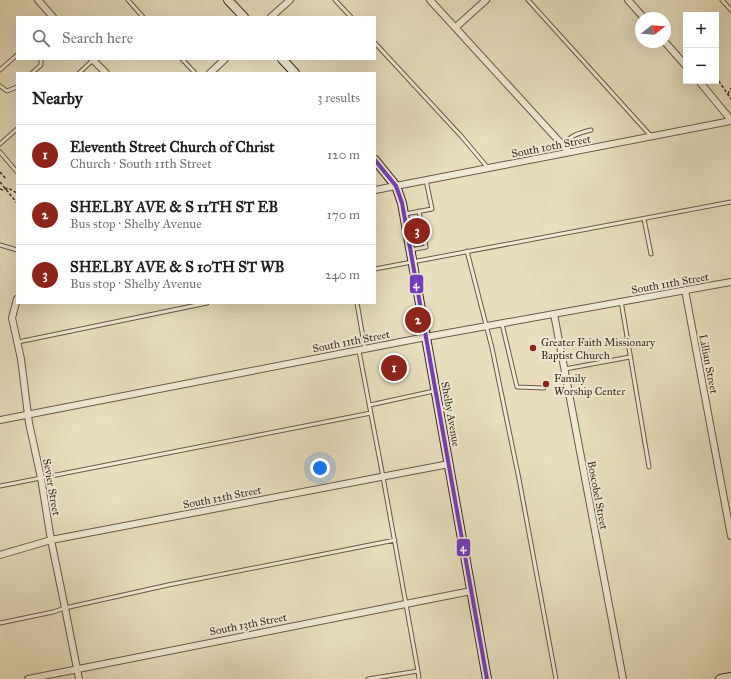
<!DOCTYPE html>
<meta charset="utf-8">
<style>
:root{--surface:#fff;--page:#f6f6f6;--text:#202124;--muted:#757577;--line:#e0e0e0;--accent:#8f2418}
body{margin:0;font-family:"IM FELL Great Primer",serif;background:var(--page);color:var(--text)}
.controls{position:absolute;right:12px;top:12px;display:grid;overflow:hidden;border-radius:0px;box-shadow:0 4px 16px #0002}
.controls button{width:36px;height:36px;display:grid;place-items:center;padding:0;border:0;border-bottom:1px solid var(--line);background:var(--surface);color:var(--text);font:20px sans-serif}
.compass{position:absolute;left:635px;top:12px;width:36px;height:36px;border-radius:50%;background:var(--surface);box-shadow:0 4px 16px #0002;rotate:73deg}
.you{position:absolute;left:320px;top:468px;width:14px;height:14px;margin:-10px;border:3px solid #fff;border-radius:50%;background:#1a73e8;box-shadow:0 0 0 6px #1a73e833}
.badge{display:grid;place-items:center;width:26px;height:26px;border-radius:50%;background:var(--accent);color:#fff;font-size:13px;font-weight:700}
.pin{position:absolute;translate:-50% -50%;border:2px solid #fff;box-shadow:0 1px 4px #0006}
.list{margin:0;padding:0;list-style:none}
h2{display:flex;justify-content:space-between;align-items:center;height:52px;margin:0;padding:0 16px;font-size:17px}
h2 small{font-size:13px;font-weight:400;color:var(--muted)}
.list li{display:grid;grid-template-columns:26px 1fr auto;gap:12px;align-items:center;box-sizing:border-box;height:60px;padding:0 16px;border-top:1px solid var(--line)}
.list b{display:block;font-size:15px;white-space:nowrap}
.list p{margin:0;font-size:13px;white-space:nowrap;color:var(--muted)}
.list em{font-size:13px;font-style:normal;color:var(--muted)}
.icon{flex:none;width:22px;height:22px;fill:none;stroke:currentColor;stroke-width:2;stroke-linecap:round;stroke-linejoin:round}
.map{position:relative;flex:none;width:731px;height:679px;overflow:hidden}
.search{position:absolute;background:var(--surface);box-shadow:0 4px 16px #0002;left:16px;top:16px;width:360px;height:44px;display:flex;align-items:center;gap:10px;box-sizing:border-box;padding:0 14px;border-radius:0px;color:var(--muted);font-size:15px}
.panel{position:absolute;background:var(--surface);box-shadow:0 4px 16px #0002;left:16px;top:72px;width:360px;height:232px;border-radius:0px}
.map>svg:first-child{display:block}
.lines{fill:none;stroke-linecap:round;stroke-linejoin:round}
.lane-casing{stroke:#695848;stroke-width:5}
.street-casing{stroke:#695848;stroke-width:8}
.secondary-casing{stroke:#3f2b21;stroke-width:10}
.path{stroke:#3f2b21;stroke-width:1.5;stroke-dasharray:3 2;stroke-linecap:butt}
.lane{stroke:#f0ead4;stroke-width:3}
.street{stroke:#f0ead4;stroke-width:6}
.secondary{stroke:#f0ead4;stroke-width:8}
.bus-1-casing{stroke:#f0ead4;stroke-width:7}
.bus-1{stroke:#753cbe;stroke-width:4}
.poi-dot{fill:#8f2418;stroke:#f0ead4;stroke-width:1.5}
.labels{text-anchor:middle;stroke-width:4;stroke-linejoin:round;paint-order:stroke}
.street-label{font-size:11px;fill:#3f2b21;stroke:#f0ead4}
.poi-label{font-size:11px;fill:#3f2b21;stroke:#f0ead4;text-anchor:start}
.line-badge{stroke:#f0ead4;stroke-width:1.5}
.badge-label{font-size:11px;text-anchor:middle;font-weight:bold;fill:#fff}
</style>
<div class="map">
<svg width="731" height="679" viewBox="0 0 731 679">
<rect width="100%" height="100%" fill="#e8debd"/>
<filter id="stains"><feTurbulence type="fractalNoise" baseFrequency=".005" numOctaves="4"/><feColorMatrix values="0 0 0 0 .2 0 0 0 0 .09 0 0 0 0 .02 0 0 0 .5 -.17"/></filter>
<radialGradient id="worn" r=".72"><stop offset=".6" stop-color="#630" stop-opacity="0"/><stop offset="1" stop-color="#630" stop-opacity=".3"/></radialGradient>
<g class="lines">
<g class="lane-casing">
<path id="lane" d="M128,0l15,17
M335,0l16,17
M528,0l123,136
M722,0l9,10
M375,43l87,94 26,31
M182,59l13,14
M0,70l17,-15
M32,73l9,-8v-6
M79,73l14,-13
M0,86l7,5 10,-4
M0,144l17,-15
M563,145c8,-10 16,-12 28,-15
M0,152l17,20
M405,214l27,-5 -6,-29
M644,219l7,35
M0,245l17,5
M410,250l16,-3 -7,-36
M467,251l25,97 27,131 37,200
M375,269l356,-67
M621,301l28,166
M357,303l8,46
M502,324l15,63 27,1
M18,342l189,-39
M359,351l24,126 35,194 -50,8
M565,369l65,-12
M370,405l64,-14
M0,486l371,-73
M0,623l53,-11 12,-4 103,-23 227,-45
M418,671l1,8"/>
</g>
<g class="street-casing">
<path id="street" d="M38,0l15,17
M430,0l139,152
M628,0l16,18
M271,17l19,-17
M456,27l30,-27
M665,42l21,24
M92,59l14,14
M210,73l15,-14
M699,81l32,39
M375,190l356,-69
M685,290l46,246
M17,299l-5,19 9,41 8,64 12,55 10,62 14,68 14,71
M554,314l69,365
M0,420l426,-83 305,-55
M0,555l51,-15 398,-76
M28,679l443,-88"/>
</g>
<g class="secondary-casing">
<path id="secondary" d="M228,0l16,17
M282,59l13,14
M375,160l21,26 6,17 85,476
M720,679l11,-2"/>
</g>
<path class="path" d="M716,77l15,22
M728,94l3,-6
M0,172l6,7
M0,182l17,21
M0,189l3,1 5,-2 9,5"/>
<use href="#lane" class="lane"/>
<use href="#street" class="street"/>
<use href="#secondary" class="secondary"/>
<g class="bus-1-casing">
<path id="bus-1" d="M375,160l21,26 6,17 85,476"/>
</g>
<use href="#bus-1" class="bus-1"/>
</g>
<g class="poi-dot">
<circle cx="533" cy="348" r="4"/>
<circle cx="546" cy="384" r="4"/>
</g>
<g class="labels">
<g class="street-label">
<text transform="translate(551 146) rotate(-11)" y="4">South 10th Street</text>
<text transform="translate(670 283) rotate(-10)" y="4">South 11th Street</text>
<text transform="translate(351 341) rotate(-11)" y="4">South 11th Street</text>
<text transform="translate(709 364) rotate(79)" y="4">Lillian Street</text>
<text transform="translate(451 414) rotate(80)" y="4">Shelby Avenue</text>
<text transform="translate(52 487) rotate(80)" y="4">Sevier Street</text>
<text transform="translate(598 495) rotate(79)" y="4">Boscobel Street</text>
<text transform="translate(222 497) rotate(-11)" y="4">South 12th Street</text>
<text transform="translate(248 624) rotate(-11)" y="4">South 13th Street</text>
</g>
<g class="poi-label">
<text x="541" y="346">Greater Faith Missionary<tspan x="541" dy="13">Baptist Church</tspan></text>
<text x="554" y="382">Family<tspan x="554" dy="13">Worship Center</tspan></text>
</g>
</g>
<g class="line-badge">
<rect x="409" y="274" width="15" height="20" rx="4" fill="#753cbe"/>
<rect x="456" y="538" width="15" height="19" rx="4" fill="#753cbe"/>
</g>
<g class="badge-label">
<text x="416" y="288">4</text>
<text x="463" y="551">4</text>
</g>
<rect width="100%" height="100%" filter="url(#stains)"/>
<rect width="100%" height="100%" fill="url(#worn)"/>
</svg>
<div class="controls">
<button>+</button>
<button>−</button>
</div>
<svg class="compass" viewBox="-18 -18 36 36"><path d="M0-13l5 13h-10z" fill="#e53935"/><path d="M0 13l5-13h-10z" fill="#757577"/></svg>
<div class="you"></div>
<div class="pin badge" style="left:394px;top:368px">1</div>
<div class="pin badge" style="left:418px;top:320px">2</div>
<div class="pin badge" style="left:417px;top:231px">3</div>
<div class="search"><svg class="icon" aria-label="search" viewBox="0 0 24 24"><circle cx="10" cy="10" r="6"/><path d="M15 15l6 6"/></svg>Search here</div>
<section class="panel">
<h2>Nearby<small>3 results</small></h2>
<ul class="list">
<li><span class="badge">1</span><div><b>Eleventh Street Church of Christ</b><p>Church · South 11th Street</p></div><em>120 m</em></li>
<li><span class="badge">2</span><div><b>SHELBY AVE &amp; S 11TH ST EB</b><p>Bus stop · Shelby Avenue</p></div><em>170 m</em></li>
<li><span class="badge">3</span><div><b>SHELBY AVE &amp; S 10TH ST WB</b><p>Bus stop · Shelby Avenue</p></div><em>240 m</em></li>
</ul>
</section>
</div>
